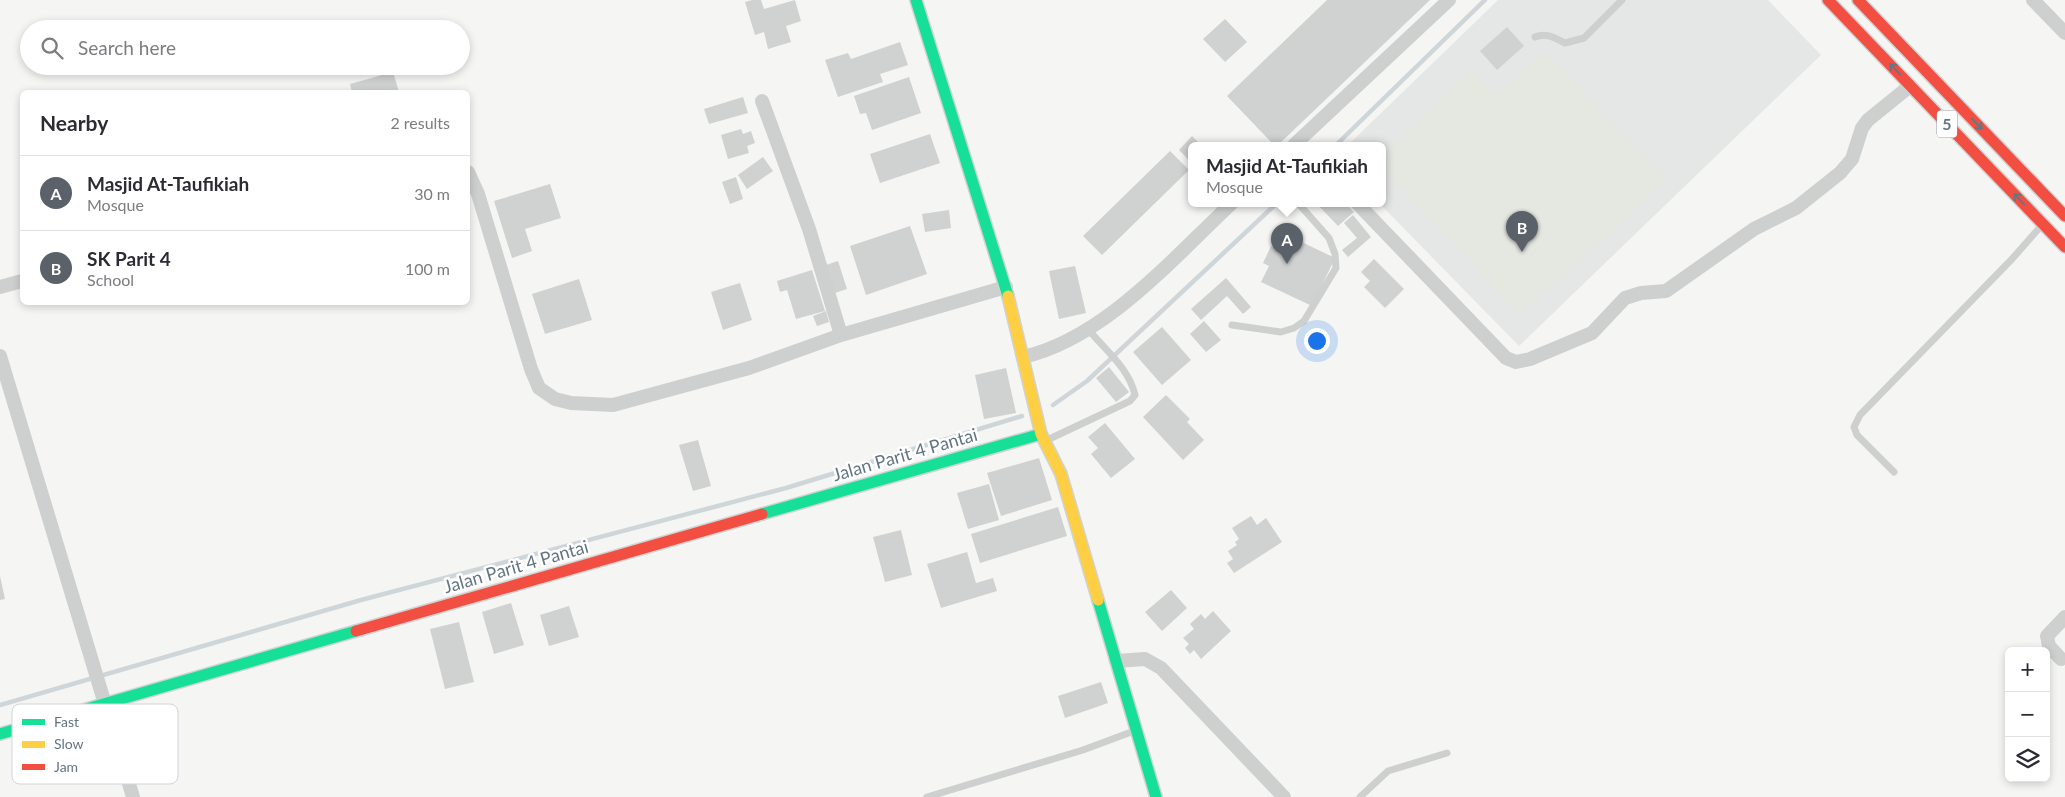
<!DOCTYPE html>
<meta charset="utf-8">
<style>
:root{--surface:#fff;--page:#f7f7f7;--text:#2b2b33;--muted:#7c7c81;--line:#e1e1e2;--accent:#5b6169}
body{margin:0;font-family:Lato,sans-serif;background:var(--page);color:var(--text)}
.controls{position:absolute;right:15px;bottom:15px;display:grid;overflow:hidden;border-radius:8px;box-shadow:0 2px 8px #0003}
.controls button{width:45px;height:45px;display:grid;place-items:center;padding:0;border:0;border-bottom:1px solid var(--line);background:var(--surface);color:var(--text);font:25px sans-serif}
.you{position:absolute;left:1316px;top:340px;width:18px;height:18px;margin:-12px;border:4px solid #fff;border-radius:50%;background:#1a73e8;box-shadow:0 0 0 8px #1a73e833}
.badge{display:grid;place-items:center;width:32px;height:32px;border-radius:50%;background:var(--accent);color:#fff;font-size:16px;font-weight:700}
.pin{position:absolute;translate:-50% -41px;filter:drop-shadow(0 1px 2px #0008)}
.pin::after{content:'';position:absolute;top:26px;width:18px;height:15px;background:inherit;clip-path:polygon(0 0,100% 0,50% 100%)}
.popup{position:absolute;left:1188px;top:142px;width:198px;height:65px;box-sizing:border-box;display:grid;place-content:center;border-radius:8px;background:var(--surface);filter:drop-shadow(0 1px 4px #0005);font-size:16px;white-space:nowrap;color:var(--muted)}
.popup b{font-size:19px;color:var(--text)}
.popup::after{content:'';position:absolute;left:50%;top:100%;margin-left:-10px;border:10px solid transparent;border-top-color:var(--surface)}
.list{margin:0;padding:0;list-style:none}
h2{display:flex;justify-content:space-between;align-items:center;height:65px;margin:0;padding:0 20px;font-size:21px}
h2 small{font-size:16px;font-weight:400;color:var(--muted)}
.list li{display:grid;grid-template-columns:32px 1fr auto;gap:15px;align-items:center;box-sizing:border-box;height:75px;padding:0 20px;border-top:1px solid var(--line)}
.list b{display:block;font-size:19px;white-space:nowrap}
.list p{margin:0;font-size:16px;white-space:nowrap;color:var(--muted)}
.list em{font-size:16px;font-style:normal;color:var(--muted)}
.icon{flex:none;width:28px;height:28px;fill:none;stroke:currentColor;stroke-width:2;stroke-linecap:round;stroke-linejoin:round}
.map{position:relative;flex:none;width:2065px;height:797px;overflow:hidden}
.search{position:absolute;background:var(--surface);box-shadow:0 2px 8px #0003;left:20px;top:20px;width:450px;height:55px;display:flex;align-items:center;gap:12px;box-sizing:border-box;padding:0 18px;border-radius:28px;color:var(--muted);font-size:19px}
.panel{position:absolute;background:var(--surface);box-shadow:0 2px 8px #0003;left:20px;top:90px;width:450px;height:215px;border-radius:8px}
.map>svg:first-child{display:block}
.built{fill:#e5e7e6}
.green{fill:#e4e8e1}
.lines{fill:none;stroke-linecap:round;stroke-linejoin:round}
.stream{stroke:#ced6d9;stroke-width:4.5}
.building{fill:#d0d1d1}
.fast-casing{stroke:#d0d2d3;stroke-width:14}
.slow-casing{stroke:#d0d2d3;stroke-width:14}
.jam-casing{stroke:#d0d2d3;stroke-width:14}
.lane{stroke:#ced0d0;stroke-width:7}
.street{stroke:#ced0d0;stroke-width:14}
.fast{stroke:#16e098;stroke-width:11}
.slow{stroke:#ffcf43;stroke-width:11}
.jam{stroke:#f24e42;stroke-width:11}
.oneway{stroke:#5f7a86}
.labels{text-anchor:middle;stroke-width:5;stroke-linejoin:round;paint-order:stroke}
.shield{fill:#fff;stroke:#929eaa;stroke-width:1}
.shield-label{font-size:16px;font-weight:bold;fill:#637585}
.street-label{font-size:18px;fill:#637585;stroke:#fff}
.key{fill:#fff;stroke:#d0d6da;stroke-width:1}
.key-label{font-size:14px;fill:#637585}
</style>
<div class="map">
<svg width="2065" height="797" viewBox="0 0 2065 797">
<rect width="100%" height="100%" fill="#f5f5f3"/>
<path class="built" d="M1498,0h270l53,55 -302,291 -140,-143h3v-58h-34z"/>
<path class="green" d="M1544,50l122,131 -146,134 -138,-148v-13l90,-83 23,24z"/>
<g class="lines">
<path class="stream" d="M1336,145l149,-145
M1053,405l34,-24 190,-178
M0,705l361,-105 425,-112 236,-72"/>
</g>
<path class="building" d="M752,0h9l3,9 31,-9 6,21 -15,5 5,16 -23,7 -4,-17 -9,3 -10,-33z
M1327,0h103l-152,145h-4l-47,-49z
M1225,19l22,23 -22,20 -22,-23z
M1507,27l17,19 -27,24 -17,-19z
M900,42l8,23 -28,9 3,8 -45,15 -13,-37 23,-7 3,6z
M393,72l6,20h-47l-2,-8z
M909,77l12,36 -49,17 -6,-17 -6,1 -6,-18z
M743,97l5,16 -39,11 -5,-15z
M741,129l2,5 8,-3 4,12 -8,3 2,7 -21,6 -7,-24z
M930,134l10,29 -60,20 -10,-29z
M1192,136l9,9h-9v18l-13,-13z
M1170,151l19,19 -87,85 -19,-19z
M763,157l10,14 -26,18 -9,-14z
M736,177l7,22 -13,5 -8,-22z
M550,184l11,34 -36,11 7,22 -20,7 -18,-57z
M1316,203h29l9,9 -16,14z
M949,210l2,18 -26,4 -3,-18z
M1353,215l18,22 -23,20 -6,-7 15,-12 -13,-15z
M910,226l17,48 -61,21 -16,-49z
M1285,234l50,24 -23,48 -51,-24 8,-16 -6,-3 8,-17 7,3z
M1374,259l30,30 -19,19 -21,-21 6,-6 -9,-9z
M838,261l9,28 -12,4 -9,-28z
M1075,266l11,47 -27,6 -10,-48z
M812,270l13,41 -29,8 -9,-29 -7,2 -3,-11z
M1226,278l25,29 -8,7 -16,-18 -26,24 -10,-11z
M579,279l13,41 -47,14 -13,-40z
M740,283l12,37 -29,10 -12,-38z
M826,311l3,11 -12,4 -4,-10z
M1204,321l17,19 -15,12 -16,-18z
M1162,327l29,33 -29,25 -29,-33z
M1109,367l20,25 -13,10 -20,-24z
M1006,368l10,45 -32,6 -9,-44z
M1166,395l24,24 -3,3 17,18 -21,20 -40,-43z
M1105,423l30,36 -24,19 -20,-24 7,-6 -10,-11z
M698,440l13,46 -18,5 -14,-46z
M1039,458l13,42 -51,16 -14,-43z
M989,484l10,36 -31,9 -11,-36z
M1058,507l9,29 -87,27 -9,-29z
M1251,516l6,9 9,-7 16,24 -48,31 -7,-10 6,-4 -5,-8 9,-6 -2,-3 4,-3 -7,-11z
M901,530l11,45 -27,7 -12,-45z
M967,552l9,31 17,-5 4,13 -56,17 -14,-44z
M0,576l5,23 -5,1z
M1171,590l16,18 -25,23 -17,-19z
M511,603l13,42 -30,9 -12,-42z
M569,606l10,31 -30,9 -9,-31z
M1213,611l18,20 -30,28 -7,-9 -4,4 -5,-6 4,-4 -6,-6 11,-9 -4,-5 11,-10 4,5z
M459,622l15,60 -29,7 -15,-60z
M1101,682l7,21 -43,15 -7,-22z"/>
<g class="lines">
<g class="fast-casing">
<path id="fast" d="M916,0l92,296
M762,514l279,-80
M1098,600l58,197
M0,734l356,-103"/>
</g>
<g class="slow-casing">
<path id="slow" d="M1008,296l33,138 20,40 37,126"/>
</g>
<g class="jam-casing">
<path id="jam" d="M1828,0l237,247
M1858,0l207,216
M356,631l406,-117"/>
</g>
<path class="lane" d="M1535,37c11,-5 20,1 30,6l19,-5 38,-38
M1232,325l49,7 13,-4 10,-7 32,-53 -1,-14 -6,-16 -31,-35
M1045,441l85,-40 5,-6c-6,-27 -30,-45 -47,-66
M1894,472l-37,-37 -3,-8 6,-12 152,-156 29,-33
M927,797l156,-47 51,-19
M1360,797l28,-26 59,-18"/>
<path class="street" d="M2033,0l32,33
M762,101l47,128 32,106
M1294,145l155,-145
M468,172l10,22 53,175 8,19 16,11 16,4 42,2 136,-37 92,-33 165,-48
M1357,203l149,155 10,4 14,-3 62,-26 33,-35 16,-5 25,-2 88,-62 42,-21 44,-35 12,-14 10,-31 6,-8 42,-34
M0,287l22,-6
M0,356l133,441
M1023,357c81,-18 150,-99 209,-154
M2061,659l-12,-13 -2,-10 18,-19
M1116,661l29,-2 16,9 123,129"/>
<use href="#fast" class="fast"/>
<use href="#slow" class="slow"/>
<use href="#jam" class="jam"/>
</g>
<defs><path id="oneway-shaft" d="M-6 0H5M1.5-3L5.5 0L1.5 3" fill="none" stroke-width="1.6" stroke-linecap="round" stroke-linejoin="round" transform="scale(1.25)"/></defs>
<g class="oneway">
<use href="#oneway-shaft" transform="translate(1895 69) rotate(-134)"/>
<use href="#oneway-shaft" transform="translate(1977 124) rotate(46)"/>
<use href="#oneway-shaft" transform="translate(2019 199) rotate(-134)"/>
</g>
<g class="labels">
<rect class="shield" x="1937" y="110.5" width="20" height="27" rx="4"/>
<g class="shield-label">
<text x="1947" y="130">5</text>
</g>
<g class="street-label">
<text transform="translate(905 455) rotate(-16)" y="6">Jalan Parit 4 Pantai</text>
<text transform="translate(516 567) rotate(-16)" y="6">Jalan Parit 4 Pantai</text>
</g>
</g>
<rect x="12" y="704" width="166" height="80" rx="8" class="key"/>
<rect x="22" y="719" width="23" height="6" fill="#16e098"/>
<rect x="22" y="741" width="23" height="7" fill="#ffcf43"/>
<rect x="22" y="764" width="23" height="6" fill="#f24e42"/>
<g class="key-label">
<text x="54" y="727">Fast</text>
<text x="54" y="749">Slow</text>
<text x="54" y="772">Jam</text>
</g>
</svg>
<div class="controls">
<button>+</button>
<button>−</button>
<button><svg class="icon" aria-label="layers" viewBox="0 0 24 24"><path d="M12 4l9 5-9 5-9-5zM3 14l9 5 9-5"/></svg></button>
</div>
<div class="you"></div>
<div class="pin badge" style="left:1287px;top:264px">A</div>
<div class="popup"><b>Masjid At-Taufikiah</b>Mosque</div>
<div class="pin badge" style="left:1522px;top:252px">B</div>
<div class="search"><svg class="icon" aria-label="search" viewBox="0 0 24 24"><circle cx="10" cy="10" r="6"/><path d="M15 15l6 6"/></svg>Search here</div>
<section class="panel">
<h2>Nearby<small>2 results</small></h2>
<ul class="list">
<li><span class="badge">A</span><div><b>Masjid At-Taufikiah</b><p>Mosque</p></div><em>30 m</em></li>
<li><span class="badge">B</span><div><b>SK Parit 4</b><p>School</p></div><em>100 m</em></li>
</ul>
</section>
</div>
